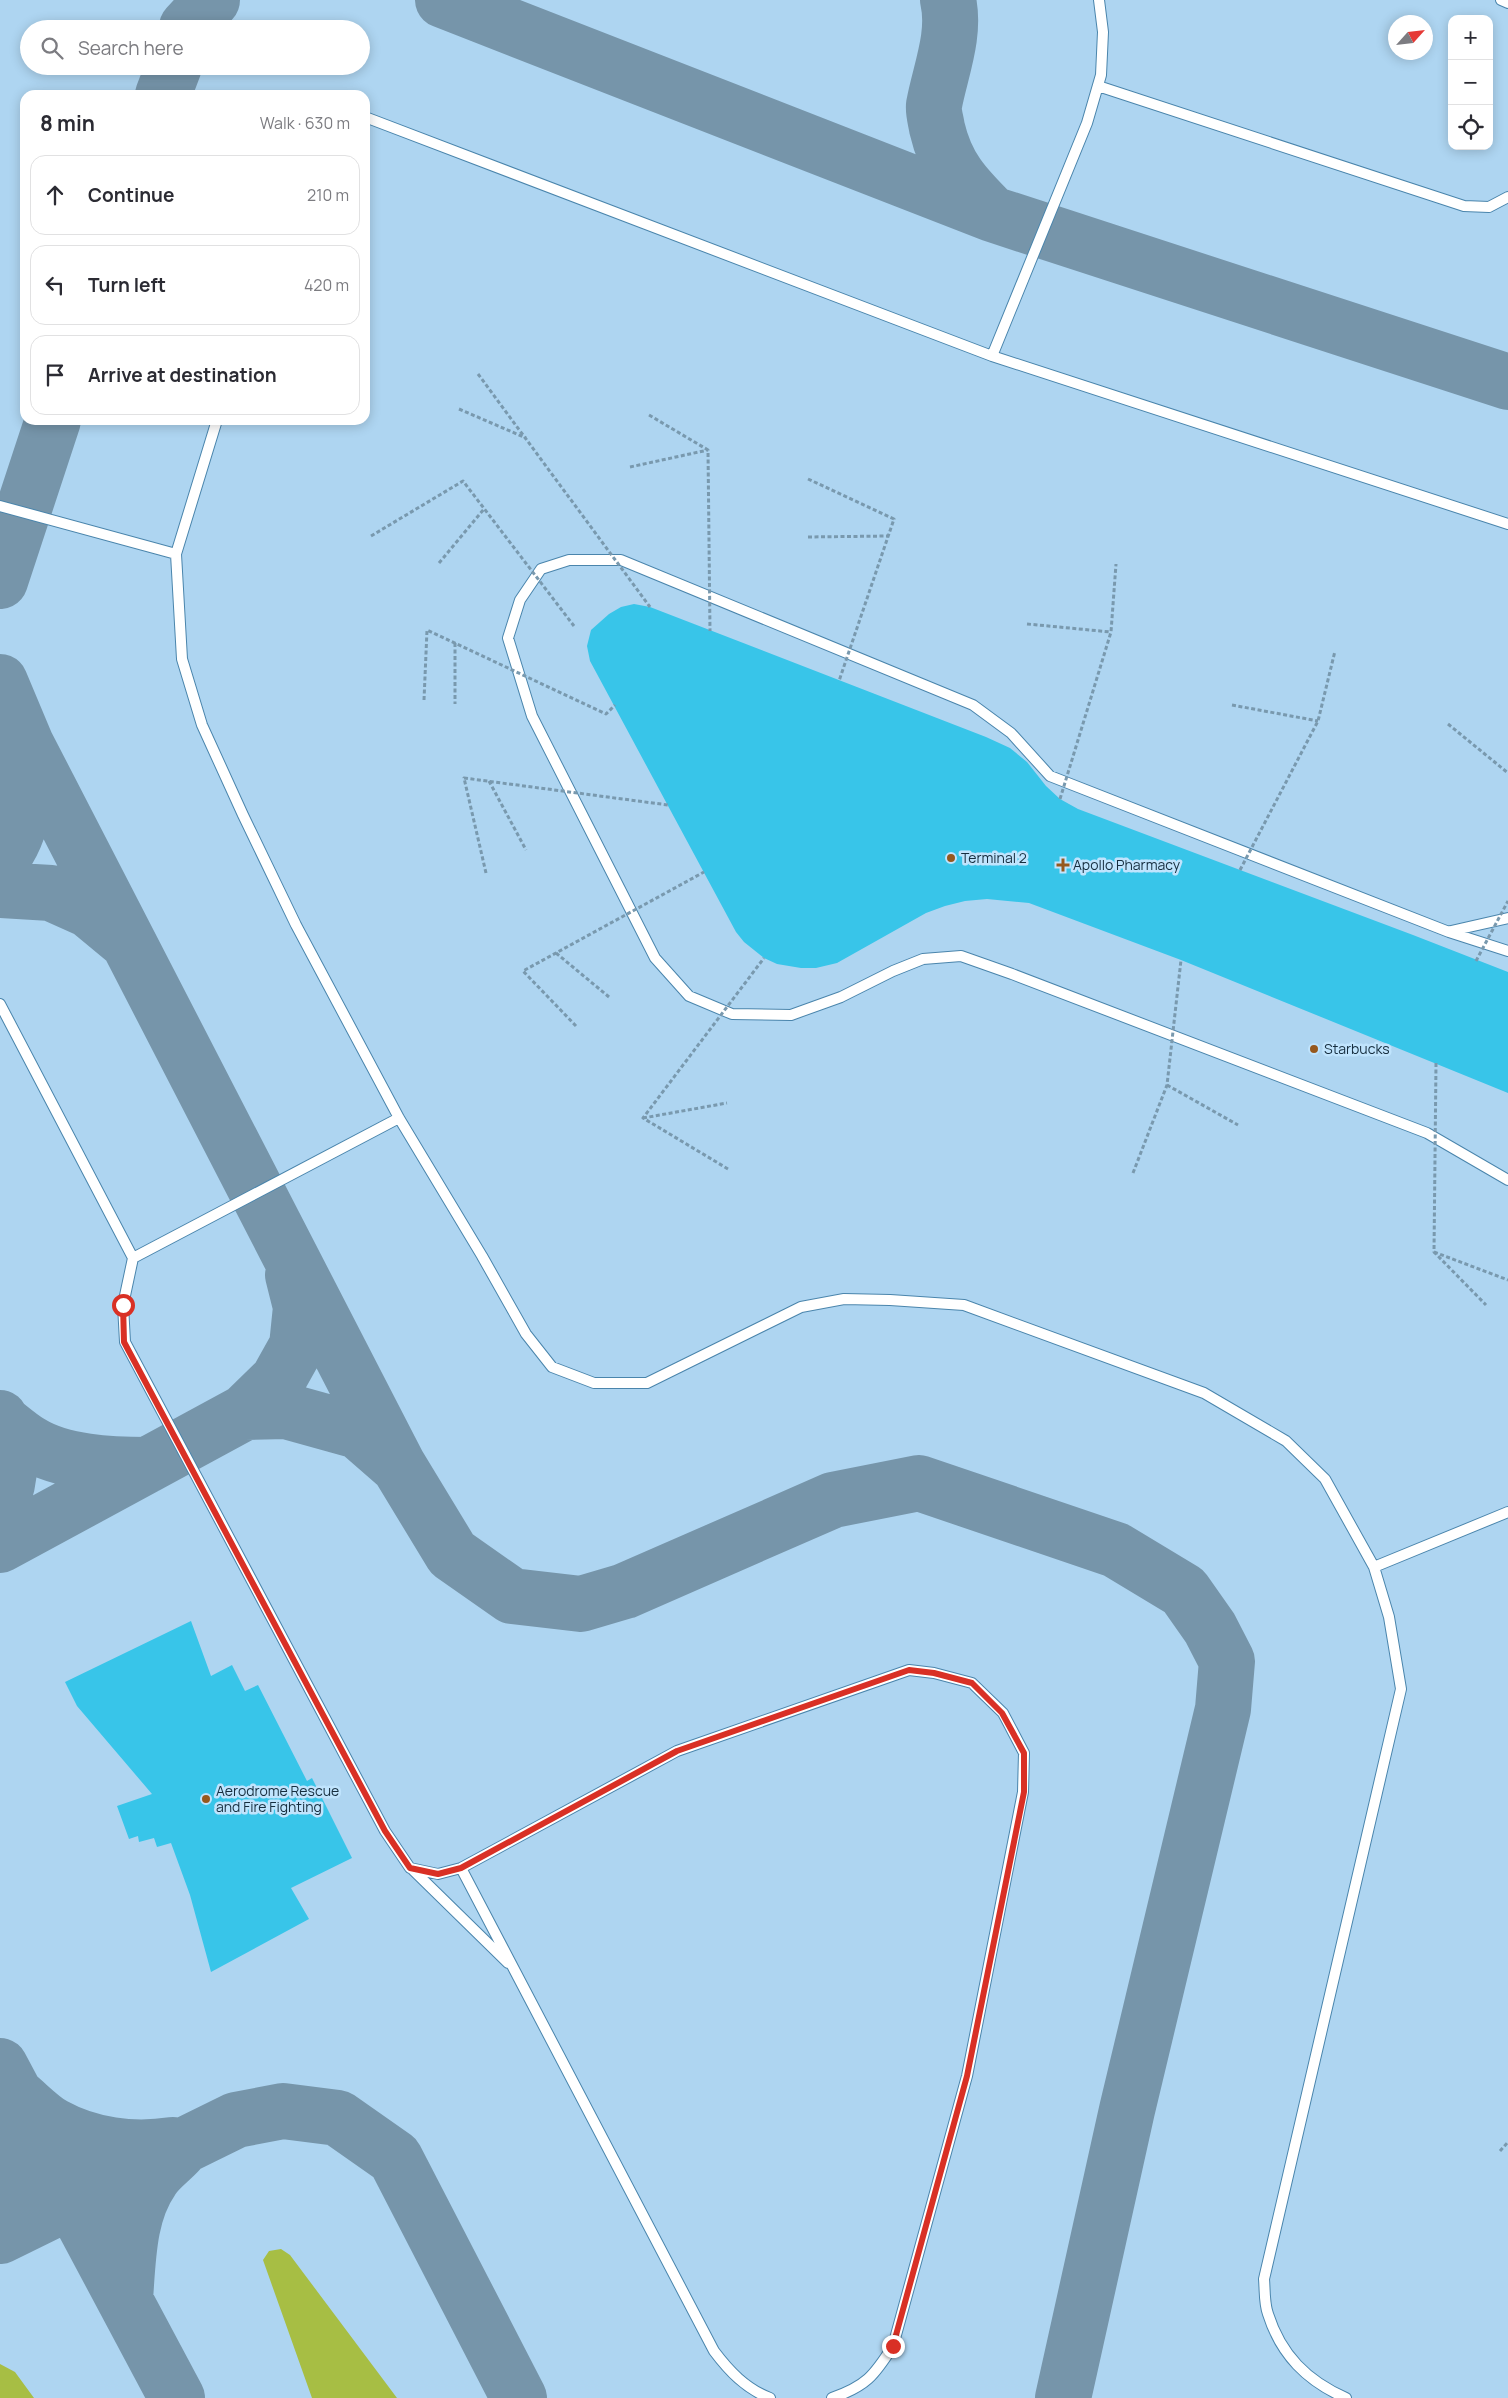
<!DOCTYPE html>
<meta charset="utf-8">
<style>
:root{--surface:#fff;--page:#f7f7f7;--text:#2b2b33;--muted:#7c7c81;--line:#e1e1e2}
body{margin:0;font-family:Manrope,sans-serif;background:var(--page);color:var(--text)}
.controls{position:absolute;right:15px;top:15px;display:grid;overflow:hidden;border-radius:10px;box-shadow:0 2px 12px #0003}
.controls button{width:45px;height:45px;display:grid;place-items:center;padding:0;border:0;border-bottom:1px solid var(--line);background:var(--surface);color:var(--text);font:25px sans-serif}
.compass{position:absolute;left:1388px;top:15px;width:45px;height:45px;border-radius:50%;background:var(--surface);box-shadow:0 2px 12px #0003;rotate:63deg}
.stop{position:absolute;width:15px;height:15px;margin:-11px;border:4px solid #d93025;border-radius:50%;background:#fff}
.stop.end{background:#d93025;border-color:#fff;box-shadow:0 1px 5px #0008}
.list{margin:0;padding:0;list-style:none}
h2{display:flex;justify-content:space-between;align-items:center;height:65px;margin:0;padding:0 20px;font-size:21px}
h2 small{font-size:16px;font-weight:400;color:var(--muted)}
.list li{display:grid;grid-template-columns:32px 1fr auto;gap:15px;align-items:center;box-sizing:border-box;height:80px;margin:0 10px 10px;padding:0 10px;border:1px solid var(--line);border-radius:15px}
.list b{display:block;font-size:19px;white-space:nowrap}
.list em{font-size:16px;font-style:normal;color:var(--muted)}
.icon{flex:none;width:28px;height:28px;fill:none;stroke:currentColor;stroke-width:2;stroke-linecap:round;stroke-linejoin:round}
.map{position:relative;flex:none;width:1508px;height:2398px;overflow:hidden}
.search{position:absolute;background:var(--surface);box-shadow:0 2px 12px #0003;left:20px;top:20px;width:350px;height:55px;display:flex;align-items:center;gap:12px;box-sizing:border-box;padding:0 18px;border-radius:28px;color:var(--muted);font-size:19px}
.panel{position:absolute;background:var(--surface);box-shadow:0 2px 12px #0003;left:20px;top:90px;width:350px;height:335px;border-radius:15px}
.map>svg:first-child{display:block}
.built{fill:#aed5f1;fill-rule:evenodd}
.green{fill:#a7be44}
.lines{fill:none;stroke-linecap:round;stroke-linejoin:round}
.taxiway{stroke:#7695aa;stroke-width:56}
.building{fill:#38c5e9}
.service-casing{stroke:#4a85ac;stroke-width:12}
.path{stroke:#7999ae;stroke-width:3;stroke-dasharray:4 2.5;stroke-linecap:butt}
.service{stroke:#fff;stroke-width:10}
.path-bridge{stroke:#7999ae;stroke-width:3;stroke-dasharray:4 2.5;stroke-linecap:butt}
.route{stroke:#d93025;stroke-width:6}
.poi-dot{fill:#96581d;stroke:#c0e4fd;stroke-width:2}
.labels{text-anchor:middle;stroke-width:5;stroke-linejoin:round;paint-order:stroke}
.poi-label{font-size:14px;fill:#162e3f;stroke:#c0e4fd;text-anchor:start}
</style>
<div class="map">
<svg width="1508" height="2398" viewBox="0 0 1508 2398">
<rect width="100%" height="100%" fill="#c0e4fd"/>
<path class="built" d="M0,0h1508v2398h-1508zM1452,19h37v127h-37zM1396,22h30v30h-30zM29,29h332v37h-332zM25,95h340v325h-340z"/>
<path class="green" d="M281,2249l9,6 107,143h-85l-49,-138 6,-9z
M0,2364l15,8 19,26h-34z"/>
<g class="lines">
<path class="taxiway" d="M443,0l549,214 516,168
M948,0c8,35 -8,72 -14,105 -1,7 2,16 3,23 9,39 27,58 54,85
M187,27l25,-27
M163,95l11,-29
M0,581l53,-161
M0,682l26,62 372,721 54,89 60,42 69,8 44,-13 208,-91 86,-17 197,67 68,41 26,37 17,33 -4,48 -96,401 -64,288
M0,861c27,-32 27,-78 26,-117
M0,890l51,3 38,17 35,29
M245,1412l33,-32 19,-34 4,-39 -8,-32
M0,1418c13,25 12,62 0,87
M2,1422c9,7 18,15 28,21 32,20 81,22 118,22
M0,1545l245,-133 41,-1 72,20 39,34
M0,2066l177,332
M18,2097c11,9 23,22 36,29 36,20 79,25 119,19
M0,2209c23,-42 19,-64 15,-109
M0,2236l236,-116 47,-9 55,7 57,40 124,240
M125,2299c3,-40 3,-86 27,-120 7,-11 19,-19 27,-28"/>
</g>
<path class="building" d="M634,604l16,3 336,130 24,11 17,14 19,24 14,13 18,10 335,126 95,37v121l-327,-133 -152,-57 -42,-4 -22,2 -20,5 -19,7 -89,50 -21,5h-15l-24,-4 -13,-6 -20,-16 -8,-10 -146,-271 -3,-15 4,-16 18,-16 12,-7z
M191,1621l20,55 21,-11 13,26 13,-6 49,96 5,-3 40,80 -61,30 18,31 -98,53 -21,-77 -19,-52 -14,4 -3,-9 -15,4 -1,-6 -9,3 -12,-33 35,-12 -75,-88 -12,-24z"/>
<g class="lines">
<g class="service-casing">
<path id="service" d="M1501,0l7,3
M1098,86l366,120 25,1 19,-10
M365,117l627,239 95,-233 14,-48 2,-43 -4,-32
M992,356l516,168
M0,506l176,48 6,105 20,66 41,90 53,110 103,193 83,138 44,78 26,33 42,16h53l154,-76 43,-8 46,1 74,5 240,88 82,48 39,38 49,88 15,50 12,72 -137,590c1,11 0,24 4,35 13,41 39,67 78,84
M176,554l41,-134
M1451,931l57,-13
M1508,951l-59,-19 -399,-156 -39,-43 -38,-28 -352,-145h-52l-28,9 -21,31 -12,38 24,78 123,242 34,38 43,18 59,1 50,-18 52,-26 30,-12 38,-3 51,18 415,159 81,47
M0,1004l133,254 266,-140
M133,1258l-10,47 2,37 260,489 25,37 28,6 23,-6 216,-117 232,-81 25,3 38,10 31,30 21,40 -1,39 -56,284 -74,270c-19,30 -27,40 -61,52
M1374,1567l134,-55
M411,1868l97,95
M461,1868l253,483c15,20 32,38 56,47"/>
</g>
<path class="path" d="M459,409l67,29
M630,467l78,-17
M808,537l80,-1
M439,563l45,-54
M1027,624l84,8
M455,643v61
M1232,705l86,16
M1448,724l60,49
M489,781l37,69
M556,953l53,44
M1167,1085l71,40
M643,1118l84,-15
M1434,1252l74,28
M1500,2151l8,-9"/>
<use href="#service" class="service"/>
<path class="path-bridge" d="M478,374l172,233
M649,415l59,35 2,181
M808,479l86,40 -55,162
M371,536l92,-55 111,145
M424,700l3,-70 179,84 9,-9
M1060,799l51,-167 5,-68
M1240,870l78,-149 17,-70
M486,873l-22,-95 204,27
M1476,961l32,-60
M576,1026l-53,-55 181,-99
M1436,1063l-2,189 52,53
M728,1169l-85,-51 121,-160
M1133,1173l34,-88 14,-125"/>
</g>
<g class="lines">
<path class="route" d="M123,1305l1,37 261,489 25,37 28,6 23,-6 216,-117 232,-81 25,3 38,10 30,30 22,40v39l-57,284 -74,270"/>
</g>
<g class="poi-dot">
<circle cx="951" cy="858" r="5"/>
<path d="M1060.5 857.5h5v5h5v5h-5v5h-5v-5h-5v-5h5z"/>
<circle cx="1314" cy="1049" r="5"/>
<circle cx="206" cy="1799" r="5"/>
</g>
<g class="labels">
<g class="poi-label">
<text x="961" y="863">Terminal 2</text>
<text x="1073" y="870">Apollo Pharmacy</text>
<text x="1324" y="1054">Starbucks</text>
<text x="216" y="1796">Aerodrome Rescue<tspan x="216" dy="16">and Fire Fighting</tspan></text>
</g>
</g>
</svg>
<div class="controls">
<button>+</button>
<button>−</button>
<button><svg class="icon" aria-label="locate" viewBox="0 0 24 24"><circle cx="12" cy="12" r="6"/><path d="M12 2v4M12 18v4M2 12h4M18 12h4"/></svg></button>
</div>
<svg class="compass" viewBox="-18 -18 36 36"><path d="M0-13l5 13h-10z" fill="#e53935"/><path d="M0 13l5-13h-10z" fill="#7c7c81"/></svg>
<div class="stop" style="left:123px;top:1305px"></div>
<div class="stop end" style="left:893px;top:2346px"></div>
<div class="search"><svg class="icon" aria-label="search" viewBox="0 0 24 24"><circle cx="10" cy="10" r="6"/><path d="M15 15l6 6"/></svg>Search here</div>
<section class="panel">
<h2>8 min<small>Walk · 630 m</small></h2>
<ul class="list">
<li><svg class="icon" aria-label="ahead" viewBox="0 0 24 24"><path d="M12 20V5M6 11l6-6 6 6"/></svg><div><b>Continue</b></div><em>210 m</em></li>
<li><svg class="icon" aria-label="left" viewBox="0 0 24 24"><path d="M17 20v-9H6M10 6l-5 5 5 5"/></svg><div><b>Turn left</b></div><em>420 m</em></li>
<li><svg class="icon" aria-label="arrive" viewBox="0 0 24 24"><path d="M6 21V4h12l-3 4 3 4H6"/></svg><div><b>Arrive at destination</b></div></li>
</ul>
</section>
</div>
